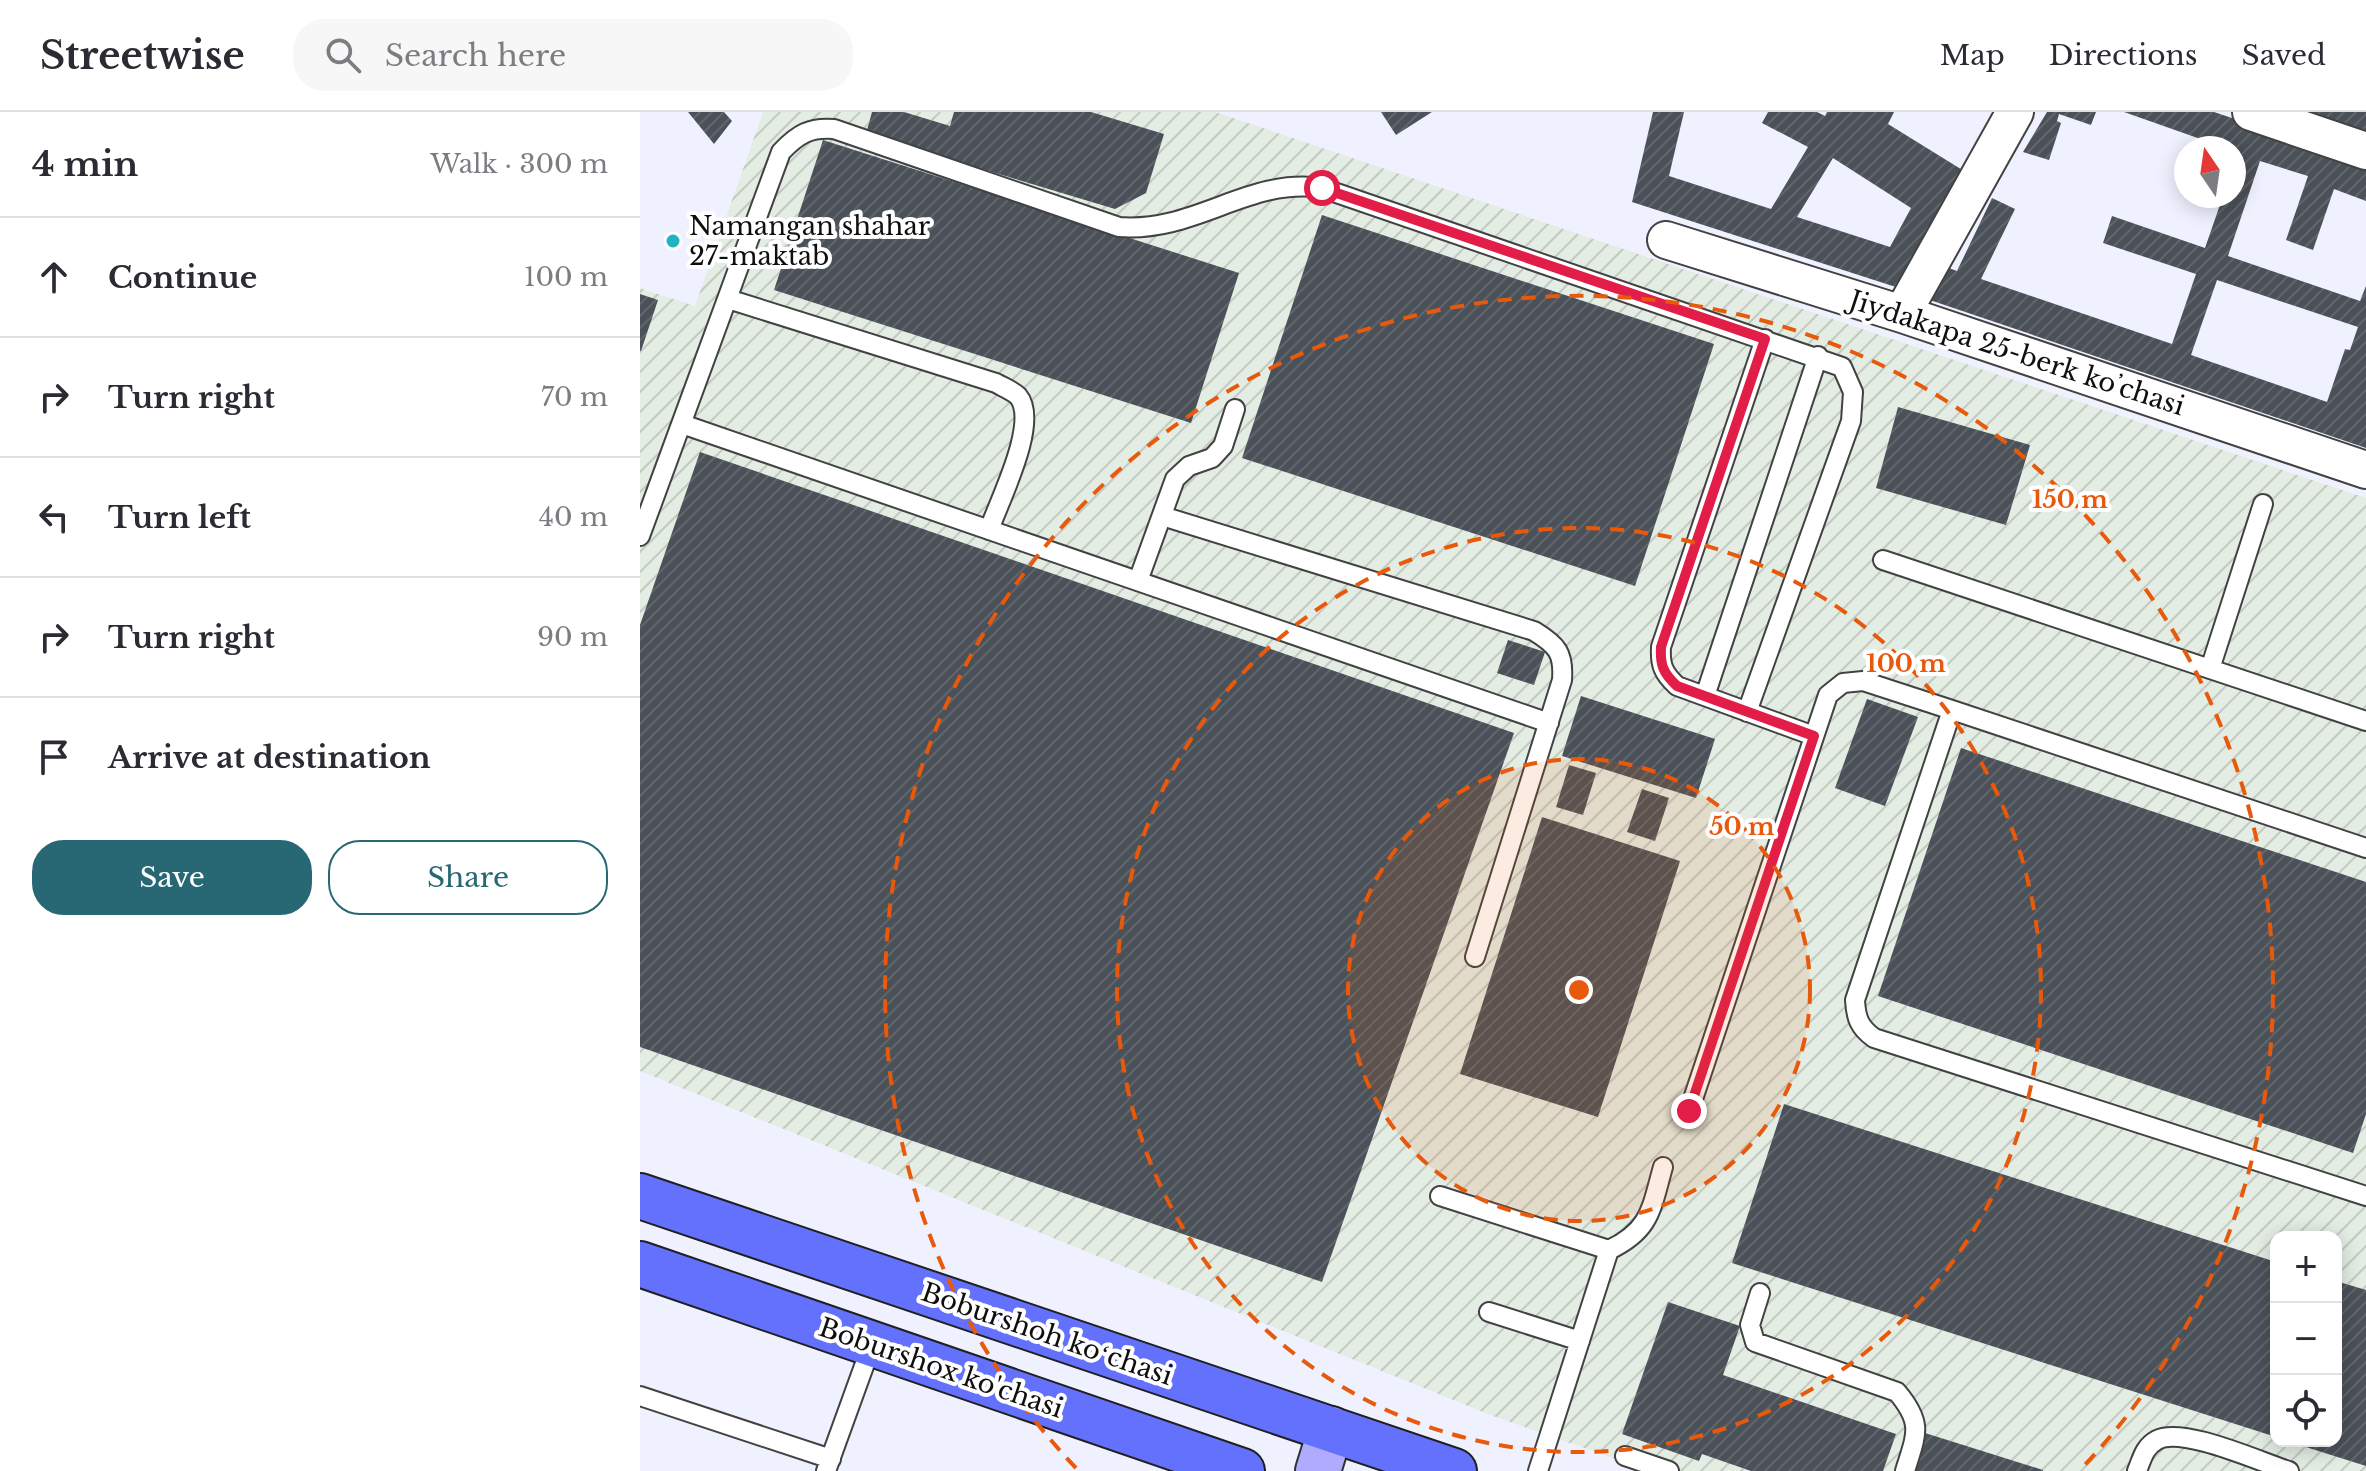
<!DOCTYPE html>
<meta charset="utf-8">
<style>
:root{--surface:#fff;--page:#f7f7f7;--text:#2b2b33;--muted:#7c7c81;--line:#e1e1e2;--accent:#276874}
body{margin:0;font-family:"Libre Baskerville",serif;background:var(--page);color:var(--text)}
.controls{position:absolute;right:24px;bottom:24px;display:grid;overflow:hidden;border-radius:16px;box-shadow:0 4px 20px #0003}
.controls button{width:72px;height:72px;display:grid;place-items:center;padding:0;border:0;border-bottom:2px solid var(--line);background:var(--surface);color:var(--text);font:40px sans-serif}
.compass{position:absolute;left:1534px;top:24px;width:72px;height:72px;border-radius:50%;background:var(--surface);box-shadow:0 4px 20px #0003;rotate:347deg}
.stop{position:absolute;width:24px;height:24px;margin:-18px;border:6px solid #e11d48;border-radius:50%;background:#fff}
.stop.end{background:#e11d48;border-color:#fff;box-shadow:0 2px 8px #0008}
.list{margin:0;padding:0;list-style:none}
h2{display:flex;justify-content:space-between;align-items:center;height:104px;margin:0;padding:0 32px;font-size:34px}
h2 small{font-size:26px;font-weight:400;color:var(--muted)}
.list li{display:grid;grid-template-columns:52px 1fr auto;gap:24px;align-items:center;box-sizing:border-box;height:120px;padding:0 32px;border-top:2px solid var(--line)}
.list b{display:block;font-size:30px;white-space:nowrap}
.list em{font-size:26px;font-style:normal;color:var(--muted)}
.actions{display:flex;gap:16px;padding:24px 32px}
.actions a{flex:1;padding:18px 0;border:2px solid var(--accent);border-radius:32px;text-align:center;font-size:28px;color:var(--accent)}
.actions .main{background:var(--accent);color:#fff}
.icon{flex:none;width:44px;height:44px;fill:none;stroke:currentColor;stroke-width:2;stroke-linecap:round;stroke-linejoin:round}
.map{position:relative;flex:none;width:1726px;height:1359px;overflow:hidden}
header{display:flex;align-items:center;gap:48px;box-sizing:border-box;height:112px;padding:0 40px;background:var(--surface);border-bottom:2px solid var(--line)}
header strong{font-size:38px}
nav{display:flex;gap:44px;margin-inline-start:auto;font-size:28px}
.search{width:560px;height:72px;background:var(--page);display:flex;align-items:center;gap:20px;box-sizing:border-box;padding:0 28px;border-radius:32px;color:var(--muted);font-size:30px}
main{display:flex}
aside{flex:1;background:var(--surface)}
.map>svg:first-child{display:block}
.industrial{fill:url(#industrial-furrows);fill-rule:evenodd}
.building{fill:url(#building-hatch);fill-rule:evenodd}
.lines{fill:none;stroke-linecap:round;stroke-linejoin:round}
.lane-casing{stroke:#424242;stroke-width:22}
.street-casing{stroke:#424242;stroke-width:40}
.secondary-casing{stroke:#313131;stroke-width:48}
.primary-casing{stroke:#202020;stroke-width:48}
.lane{stroke:#fff;stroke-width:18}
.street{stroke:#fff;stroke-width:36}
.secondary{stroke:#afabff;stroke-width:44}
.primary{stroke:#6371fc;stroke-width:44}
.route{stroke:#e11d48;stroke-width:10}
.ring{fill:none;stroke:#e8590c;stroke-width:4;stroke-dasharray:14 10}
.poi-dot{fill:#22b2c4;stroke:#fff;stroke-width:3}
.labels{text-anchor:middle;stroke-width:8;stroke-linejoin:round;paint-order:stroke}
.poi-label{font-size:26px;fill:#0f0f0f;stroke:#fff;text-anchor:start}
.street-label{font-size:26px;fill:#0f0f0f;stroke:#fff}
.centre{fill:#e8590c;stroke:#fff;stroke-width:4}
.ring-label{font-size:24px;text-anchor:middle;font-weight:bold;fill:#e8590c;stroke:#fff;stroke-width:8;stroke-linejoin:round;paint-order:stroke}
</style>
<header>
<strong>Streetwise</strong>
<div class="search"><svg class="icon" aria-label="search" viewBox="0 0 24 24"><circle cx="10" cy="10" r="6"/><path d="M15 15l6 6"/></svg>Search here</div>
<nav><a>Map</a><a>Directions</a><a>Saved</a></nav>
</header>
<main>
<aside>
<h2>4 min<small>Walk · 300 m</small></h2>
<ul class="list">
<li><svg class="icon" aria-label="ahead" viewBox="0 0 24 24"><path d="M12 20V5M6 11l6-6 6 6"/></svg><div><b>Continue</b></div><em>100 m</em></li>
<li><svg class="icon" aria-label="right" viewBox="0 0 24 24"><path d="M7 20v-9h11M14 6l5 5-5 5"/></svg><div><b>Turn right</b></div><em>70 m</em></li>
<li><svg class="icon" aria-label="left" viewBox="0 0 24 24"><path d="M17 20v-9H6M10 6l-5 5 5 5"/></svg><div><b>Turn left</b></div><em>40 m</em></li>
<li><svg class="icon" aria-label="right" viewBox="0 0 24 24"><path d="M7 20v-9h11M14 6l5 5-5 5"/></svg><div><b>Turn right</b></div><em>90 m</em></li>
<li><svg class="icon" aria-label="arrive" viewBox="0 0 24 24"><path d="M6 21V4h12l-3 4 3 4H6"/></svg><div><b>Arrive at destination</b></div></li>
</ul>
<div class="actions"><a class="main">Save</a><a>Share</a></div>
</aside>
<div class="map">
<svg width="1726" height="1359" viewBox="0 0 1726 1359">
<defs>
<pattern id="industrial-furrows" width="10" height="10" patternUnits="userSpaceOnUse" patternTransform="scale(2)"><rect width="10" height="10" fill="#e3ede4"/><path d="M-1 1l2-2M0 10L10 0M9 11l2-2" fill="none" stroke="#c2cac2"/></pattern>
<pattern id="building-hatch" width="6" height="6" patternUnits="userSpaceOnUse" patternTransform="scale(2)"><rect width="6" height="6" fill="#4b5158"/><path d="M-1 1l2-2M0 6l6-6M5 7l2-2" fill="none" stroke="#61656b"/></pattern>
</defs>
<rect width="100%" height="100%" fill="#f0f1ff"/>
<path class="industrial" d="M123,0h452l1151,386v973h-716l-157,-55 -853,-345v-783l55,18zM1636,1125h60v204h-60z"/>
<path class="building" d="M48,0h36l8,9 -18,23z
M232,0h32l46,14 4,-14h137l73,22 -18,59 -31,16 -249,-75z
M741,0h51l-36,23z
M1013,0h31l-15,64 102,33 37,-62 -46,-24 6,-11h49l8,4 2,-4h67l-6,12 76,47 -62,118 -270,-87zM1193,46l78,50 -21,39 -93,-30z
M1407,0h49l-5,13 -32,-11 -2,7 4,2 -12,37 -26,-8z
M1484,0h90l152,51v38l-32,-12 -21,61 -27,-10 22,-64 -48,-15 -32,95 132,45 6,-15v162l-448,-152 17,-33 22,8 35,-73 23,11 -34,70 191,65 24,-70 -93,-31 9,-27 93,32 18,-52h11v-48h-27l2,-6zM1577,168l141,47 -8,23 -5,-1 -18,53 -136,-47z
M1669,0h57v20l-57,-19z
M183,28l416,133 -48,150 -417,-133z
M682,103l392,129 -79,242 -393,-128z
M0,182l18,6 -17,51h-1z
M1258,295l132,38 -24,80 -130,-37z
M60,340l814,281 -192,549 -682,-235v-422z
M868,528l37,12 -11,33 -37,-12z
M941,584l134,43 -19,59 -134,-42z
M1227,587l51,18 -33,89 -50,-18z
M1321,636l405,134v232l-13,39 -475,-157z
M929,653l27,8 -13,42 -27,-8z
M1002,677l27,9 -14,43 -28,-9z
M902,705l138,44 -82,256 -138,-43z
M1144,992l492,158v175l-544,-174z
M1696,1169l30,9v176l-76,-24 46,-1z
M1028,1190l72,24 -17,49 173,59 -13,37h-132l-49,-17 -3,7 -77,-27z
M1285,1321l118,37v1h-130z"/>
<g class="lines">
<g class="lane-casing">
<path id="lane" d="M88,187l268,84c7,4 17,8 22,13 22,26 -19,105 -29,134
M1125,227l-104,308c-1,18 2,26 16,39l137,50
M42,312l867,299
M522,404l372,115c23,14 30,22 28,49l-87,277
M0,424l141,-384c17,-18 29,-25 53,-23l285,98c77,6 129,-50 203,-39l520,179 11,25 -2,29 -104,291
M1243,448l483,161
M498,469l37,-102 14,-13 23,-8 11,-12 12,-37
M1570,557l53,-165
M1065,584l113,-340
M1726,736l-414,-138 -97,290c1,18 4,27 19,38l492,158
M1049,999l139,-416 15,-12 20,-2 89,29
M800,1084l169,54
M1120,1181l-10,32 5,17 142,50c27,32 19,43 8,79
M849,1200l91,29
M0,1284l191,63
M985,1344l44,15
M186,1359l46,-127
M898,1359l71,-221c42,-20 42,-41 54,-83
M1497,1359c5,-12 7,-24 20,-31 25,-14 103,22 132,31"/>
</g>
<g class="street-casing">
<path id="street" d="M1611,0l115,39
M1026,128l236,74 464,156
M1262,202l113,-202"/>
</g>
<g class="secondary-casing">
<path id="secondary" d="M678,1359l13,-42"/>
</g>
<g class="primary-casing">
<path id="primary" d="M0,1084l814,275
M0,1152l602,207"/>
</g>
<use href="#lane" class="lane"/>
<use href="#street" class="street"/>
<use href="#secondary" class="secondary"/>
<use href="#primary" class="primary"/>
</g>
<g class="lines">
<path class="route" d="M682,76l443,151 -104,308c-1,18 2,26 16,39l137,50 -125,375"/>
</g>
<circle cx="939" cy="878" r="231" fill="#e8590c" fill-opacity=".12"/>
<g class="ring">
<circle cx="939" cy="878" r="231"/>
<circle cx="939" cy="878" r="462"/>
<path d="M436 1356A694 694 0 1 1 1442 1356"/>
</g>
<circle class="poi-dot" cx="33" cy="129" r="8"/>
<g class="labels">
<g class="poi-label">
<text x="49" y="123">Namangan shahar<tspan x="49" dy="30">27-maktab</tspan></text>
</g>
<g class="street-label">
<text transform="translate(1377 241) rotate(18)" y="9">Jiydakapa 25-berk koʼchasi</text>
<text transform="translate(407 1222) rotate(19)" y="9">Boburshoh koʻchasi</text>
<text transform="translate(301 1256) rotate(19)" y="9">Boburshox ko'chasi</text>
</g>
</g>
<circle cx="939" cy="878" r="12" class="centre"/>
<g class="ring-label">
<text x="1430" y="396">150 m</text>
<text x="1266" y="560">100 m</text>
<text x="1102" y="723">50 m</text>
</g>
</svg>
<div class="controls">
<button>+</button>
<button>−</button>
<button><svg class="icon" aria-label="locate" viewBox="0 0 24 24"><circle cx="12" cy="12" r="6"/><path d="M12 2v4M12 18v4M2 12h4M18 12h4"/></svg></button>
</div>
<svg class="compass" viewBox="-18 -18 36 36"><path d="M0-13l5 13h-10z" fill="#e53935"/><path d="M0 13l5-13h-10z" fill="#7c7c81"/></svg>
<div class="stop" style="left:682px;top:76px"></div>
<div class="stop end" style="left:1049px;top:999px"></div>
</div>
</main>
